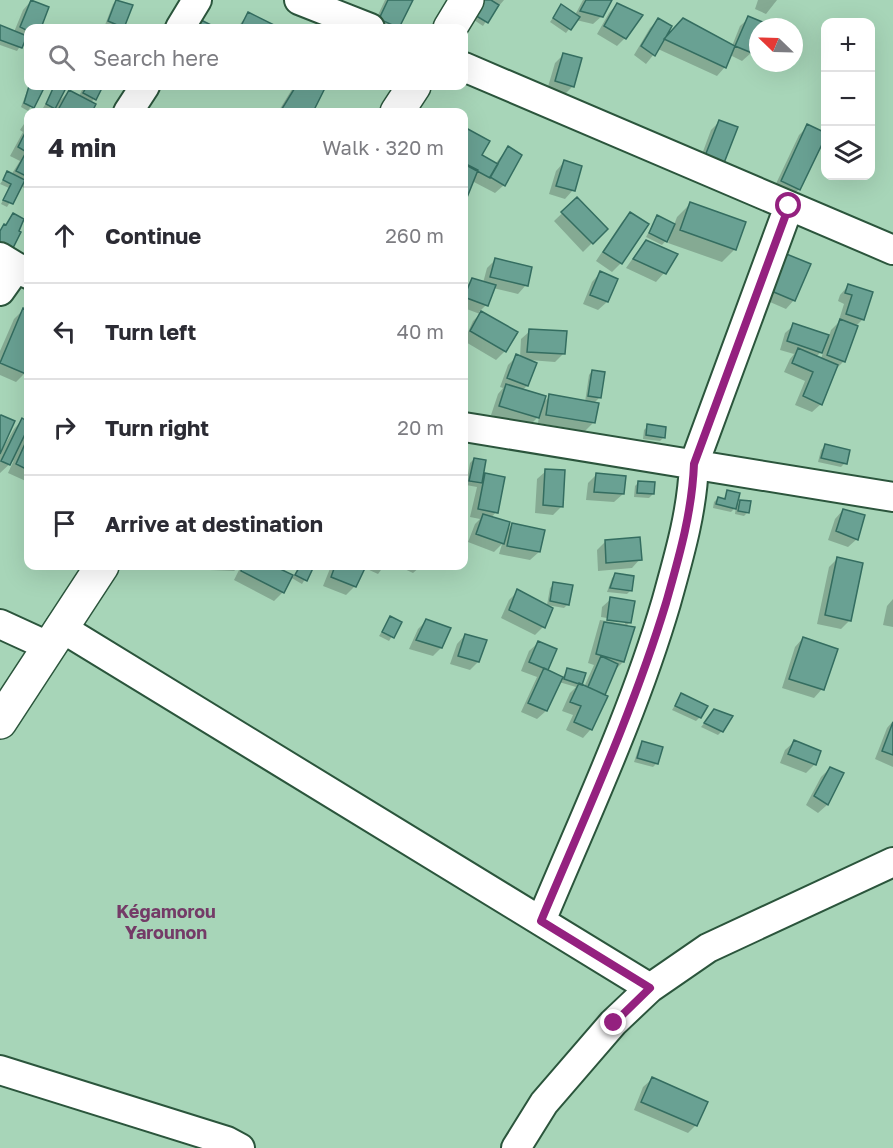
<!DOCTYPE html>
<meta charset="utf-8">
<style>
:root{--surface:#fff;--page:#f7f7f7;--text:#2b2b33;--muted:#7c7c81;--line:#e1e1e2}
body{margin:0;font-family:"Golos Text",sans-serif;background:var(--page);color:var(--text)}
.controls{position:absolute;right:18px;top:18px;display:grid;overflow:hidden;border-radius:12px;box-shadow:0 6px 24px #0002}
.controls button{width:54px;height:54px;display:grid;place-items:center;padding:0;border:0;border-bottom:2px solid var(--line);background:var(--surface);color:var(--text);font:30px sans-serif}
.compass{position:absolute;left:749px;top:18px;width:54px;height:54px;border-radius:50%;background:var(--surface);box-shadow:0 6px 24px #0002;rotate:293deg}
.stop{position:absolute;width:18px;height:18px;margin:-14px;border:4px solid #94217f;border-radius:50%;background:#fff}
.stop.end{background:#94217f;border-color:#fff;box-shadow:0 2px 6px #0008}
.list{margin:0;padding:0;list-style:none}
h2{display:flex;justify-content:space-between;align-items:center;height:78px;margin:0;padding:0 24px;font-size:26px}
h2 small{font-size:20px;font-weight:400;color:var(--muted)}
.list li{display:grid;grid-template-columns:39px 1fr auto;gap:18px;align-items:center;box-sizing:border-box;height:96px;padding:0 24px;border-top:2px solid var(--line)}
.list b{display:block;font-size:22px;white-space:nowrap}
.list em{font-size:20px;font-style:normal;color:var(--muted)}
.icon{flex:none;width:33px;height:33px;fill:none;stroke:currentColor;stroke-width:2;stroke-linecap:round;stroke-linejoin:round}
.map{position:relative;flex:none;width:893px;height:1148px;overflow:hidden}
.search{position:absolute;background:var(--surface);box-shadow:0 6px 24px #0002;left:24px;top:24px;width:444px;height:66px;display:flex;align-items:center;gap:15px;box-sizing:border-box;padding:0 21px;border-radius:12px;color:var(--muted);font-size:22px}
.panel{position:absolute;background:var(--surface);box-shadow:0 6px 24px #0002;left:24px;top:108px;width:444px;height:462px;border-radius:12px}
.map>svg:first-child{display:block}
.shadow{fill:#0003;fill-rule:evenodd}
.building{fill:#69a193;stroke:#346d60;stroke-width:1.5}
.lines{fill:none;stroke-linecap:round;stroke-linejoin:round}
.minor-casing{stroke:#2b553c;stroke-width:32}
.major-casing{stroke:#2b553c;stroke-width:36}
.minor{stroke:#fff;stroke-width:28}
.major{stroke:#fff;stroke-width:33}
.route{stroke:#94217f;stroke-width:8}
.labels{text-anchor:middle;stroke-width:4.5;stroke-linejoin:round;paint-order:stroke}
.neighbourhood-label{font-size:18px;font-weight:bold;fill:#743b67;stroke:#a7d5b8}
</style>
<div class="map">
<svg width="893" height="1148" viewBox="0 0 893 1148">
<rect width="100%" height="100%" fill="#a7d5b8"/>
<path class="shadow" d="M117,0l14,6 -10,22h-7l-9,-3 8,-21z
M385,0h26l-14,28h-25z
M488,0h16l-6,7 -2,-1 -13,20 -12,-8z
M583,0h27l-8,16 -9,8 -17,-4 -10,13 -16,-11 11,-16 14,9z
M758,0h19l-11,14 -11,-5z
M31,1l16,7 -8,20h-11v14l-4,-2 -7,11 -17,-6v-19l14,6 9,-22z
M617,4l8,34 -8,8 -20,-12 12,-21z
M248,14l28,14h-39z
M749,18l13,9h-4v9l-7,17 -9,8 -12,-6 -5,12 -8,9 -59,-27 -12,15 -12,-9 16,-27 9,-9 5,21 10,-11 58,17 8,-20z
M47,24l10,4h-14z
M564,54l9,32 -9,9 -17,-5 8,-27z
M29,86h15l-16,25 -7,-4z
M84,86h18l-11,17 3,1 -4,8h-36l3,-8 -7,8 -7,-4 12,-20 2,16 12,-13 10,5z
M294,86h30l-13,26h-33z
M28,118v32l-4,5 4,3v32l-8,-4 -13,21 -6,-3 8,-16 -9,-4 8,-11 3,2 9,-14 -10,-5 13,-24 -3,-2z
M719,122l17,6 -38,37 13,-35z
M808,126l-9,63 -9,9 -17,-8 26,-55z
M466,130l14,26 15,8 13,-16 -4,37 -9,8 -23,-12 -8,20v-68z
M564,162l9,28 -8,9 -16,-5 7,-23z
M577,199l29,30 -23,23 -29,-31z
M690,204l45,45 -13,13 -54,-19 2,-7 -8,9 -16,-8 11,-20 17,8 3,-8z
M630,213l17,11 -26,39 -9,9 -16,-11 26,-39z
M646,242l30,13 -12,18 -8,9 -30,-14 12,-17z
M495,260l31,25 -8,9 -25,-6 -7,17 -7,7 37,21 -11,18 -9,9 -32,-19 9,-20 7,-7 -16,-6v-20l8,-8 11,3 4,-15z
M776,264l18,36 -8,9 -25,-11z
M600,273l16,7 -9,22 -9,8 -15,-6 9,-22z
M848,286l15,33 -8,8 -11,34 -9,9 -14,34 -9,8 -17,-7 10,-24 -21,-9 6,-13 4,-5 -14,-4 5,-17 9,-8 35,11 2,-6 7,-7 6,-19 -6,-3 2,-6zM824,349l-3,10 -5,-2z
M23,310l5,3v52l-3,8 -9,9 -16,-7v-24l14,-32z
M530,331l34,22 -9,9 -26,-2 -2,26 -5,4 20,14 8,-8 35,6 4,-27 3,-4 8,26 -6,6 -1,20 -8,8 -47,-8 1,-7 -10,10 -38,-11 7,-21 5,-6 -3,-1 8,-22 9,-9 3,1 1,-18z
M22,420l6,3 -7,17 7,-7v49l-20,-9 6,-13 -14,13v-20l14,-24z
M648,426l16,11 -4,4 -17,-2 1,-9z
M825,446l20,17 -4,4 -23,-5 3,-12z
M474,459l7,21 5,-5 10,37 -5,6 15,13 6,-6 27,27 -9,8 -31,-6 3,-10 -8,8 -26,-10 7,-18 5,-5 -10,-2 7,-30 -11,-2 4,-22z
M546,471l16,35 -9,9 -18,-2 2,-34z
M596,475l27,19 -9,8 -28,-2 2,-17z
M639,482l14,12 -4,4 -15,-1 1,-11z
M728,492l8,14 5,-5 7,11 -4,4 -9,-2 1,-7 -5,5 -18,-4 1,-6 4,-4 5,2z
M843,510l14,29 -9,8 -20,-7 7,-21z
M605,542l35,17 -8,9 -34,3 -1,-21z
M837,559l13,61 -9,9 -24,-5 12,-57z
M210,566h30l-6,5 -24,-1z
M241,566h30l22,11 6,-11h14l-11,18 -12,-7 -7,15 -9,9 -40,-21z
M331,566h33l-9,20 -9,9 -23,-9z
M368,566h16l-6,8 -11,-5z
M398,566h23l-8,7z
M616,574l15,16 -4,4 -20,-2 5,-14z
M554,584l14,20 -4,4 -17,-3 3,-17z
M518,591l25,36 -8,8 -34,-17 8,-18z
M611,599l19,23 -5,5 -2,35 -9,9 -23,58 -8,9 -17,-8 7,-15 -11,-4 8,-18 6,-6 -17,-5 -13,29 -9,8 -16,-7 16,-35 -16,-6 8,-20 9,-8 8,28 16,7 6,-9 16,18 10,-22 -6,-2 12,-43 25,4v-3l-24,-4 1,-10z
M893,599v28l-10,-2 4,-19z
M390,618l10,5 -11,18 -10,-5z
M426,621l15,27 -8,8 -24,-7 9,-20z
M465,635l13,27 -8,8 -20,-6 7,-20z
M803,638l19,51 -8,9 -32,-10 13,-41z
M681,695l19,22 -4,4 -24,-11z
M711,715l11,16 -4,4 -17,-8z
M893,721v46l-18,-8 12,-31z
M794,742l26,10 -5,12 -9,9 -26,-10 5,-13z
M642,743l15,20 -4,4 -19,-5 5,-15z
M830,768l12,6 -15,31 -9,8 -12,-8 15,-28z
M652,1079l44,46 -8,8 -54,-23 9,-23z"/>
<path class="building" d="M31,0l18,7 -8,21h-13v3l-8,-4z
M116,0l17,5 -9,23 -16,-7z
M388,0h25l-14,28 -20,-9z
M481,0h10l8,5 -11,18 -15,-9z
M586,0h26l-9,17 -23,-6z
M617,3l26,12 -17,24 -22,-13z
M561,4l19,13 -9,13 -18,-12z
M248,12l32,16h-40z
M748,16l17,7 -1,4h-6v13l-6,13 -17,-7z
M658,18l14,8 -17,30 -14,-10z
M683,18l52,28 -9,22 -62,-29z
M201,20l16,8h-21z
M0,25l27,11 -5,12 -22,-8z
M563,53l19,5 -8,29 -19,-6z
M29,86h16l-11,22 -10,-5z
M54,86l5,3 2,-3 5,2 -11,21 -9,-5z
M87,86h16l-7,14 -13,-7z
M296,86h30l-13,26h-33z
M69,90l27,14 -4,8h-28l-6,-2z
M719,120l19,7 -14,36 -19,-7z
M807,124l19,9v3l-26,54 -19,-9z
M28,127v26l-10,-6z
M466,128l24,13 -8,14 16,9 -8,14 -26,-14v-31z
M508,146l14,9 -17,31 -15,-9z
M25,154l3,2v21l-12,-6z
M564,160l18,6 -7,25 -19,-5z
M464,163l14,7 -14,35z
M7,171l18,9 -12,24 -10,-4 8,-16 -8,-4z
M577,197l31,32 -15,15 -32,-32z
M690,202l56,20 -10,28 -56,-20z
M630,212l19,12 -27,40 -19,-12z
M13,213l11,6 -5,12 2,1 -13,26 -5,-14 -3,-1v-12l4,-7 2,1z
M657,215l18,9 -8,18 -18,-9z
M646,240l32,14 -12,20 -33,-15z
M784,253l27,11 -16,37 -26,-11z
M495,258l37,9 -4,19 -38,-9z
M600,271l18,8 -10,23 -18,-7z
M472,278l24,7 -8,21 -24,-9z
M848,284l25,8 -9,28 -18,-6 6,-19 -7,-2z
M23,308l5,3v58l-2,5 -26,-11z
M481,311l37,21 -12,20 -36,-21z
M840,319l18,7 -13,36 -18,-7z
M793,323l36,12 -7,18 -35,-12z
M529,329l38,2 -2,23 -38,-2z
M798,348l40,17 -16,40 -19,-9 10,-24 -21,-9z
M516,354l21,9 -9,23 -21,-8z
M592,370l13,2 -4,26 -13,-2z
M506,384l40,12 -7,22 -40,-12z
M549,394l50,9 -4,20 -49,-8z
M1,415l14,6 -15,33v-38z
M22,418l6,4v6l-18,37 -9,-4z
M647,424l19,3 -1,11 -19,-3z
M28,437v33l-12,-6z
M825,444l25,6 -3,14 -26,-6z
M474,458l12,2 -4,23 -13,-2z
M545,469l20,1 -2,37 -20,-2z
M485,473l20,4 -7,36 -20,-4z
M596,473l30,3 -2,18 -30,-2z
M638,481l17,1 -1,12 -17,-1z
M727,490l13,3 -4,16 -20,-5 2,-7 7,2z
M740,500l11,1 -2,12 -11,-2z
M843,509l22,6 -7,25 -22,-9z
M483,514l27,8 -6,22 -28,-10z
M512,523l33,7 -5,22 -33,-6z
M640,537l2,23 -36,3 -1,-23z
M837,557l26,6 -12,58 -26,-6z
M243,566h31l19,9 -9,18 -43,-22z
M300,566h14l-7,15 -12,-6z
M335,566h31l-10,21 -25,-10z
M615,573l19,3 -2,15 -22,-3z
M553,582l20,3 -4,20 -19,-4z
M517,589l36,19 -8,20 -36,-18z
M610,597l25,4 -4,22 -24,-3z
M390,616l12,6 -8,16 -12,-6z
M426,619l25,9 -9,20 -26,-8z
M604,622l31,5 -11,35 -28,-8z
M465,634l22,6 -8,22 -21,-6z
M803,637l35,12 -14,41 -35,-11z
M538,641l19,8 -9,21 -19,-8z
M601,656l17,8 -13,31 -17,-8z
M544,668l19,9 -16,34 -19,-8z
M567,668l19,5 -4,12 -18,-6z
M579,683l29,13 -16,34 -18,-8 7,-16 -11,-4z
M681,693l27,13 -7,12 -26,-12z
M714,709l19,7 -10,16 -19,-9z
M893,722v33l-11,-4z
M794,740l27,11 -5,14 -28,-11z
M642,741l21,6 -5,17 -21,-6z
M830,767l14,6 -16,32 -14,-9z
M652,1077l56,25 -11,24 -56,-24z"/>
<g class="lines">
<g class="minor-casing">
<path id="minor" d="M299,0l71,28
M180,28l17,-28
M464,67l429,183
M128,112l17,-26
M0,257l28,17
M0,291l17,-24
M464,427l429,70
M0,624l48,22
M60,627l590,361
M541,921c44,-105 93,-209 125,-318 13,-47 26,-90 28,-139l95,-258
M0,1070l227,71 13,7
M516,1148l28,-45 69,-80 37,-35 58,-40 185,-86"/>
</g>
<g class="major-casing">
<path id="major" d="M450,28l17,-28
M397,112l17,-26
M0,722l102,-156"/>
</g>
<use href="#minor" class="minor"/>
<use href="#major" class="major"/>
</g>
<g class="lines">
<path class="route" d="M614,1023l36,-35 -109,-67c44,-105 92,-209 125,-318 13,-46 26,-90 28,-139l95,-258"/>
</g>
<g class="labels">
<g class="neighbourhood-label">
<text x="166" y="918">Kégamorou<tspan x="166" dy="21">Yarounon</tspan></text>
</g>
</g>
</svg>
<div class="controls">
<button>+</button>
<button>−</button>
<button><svg class="icon" aria-label="layers" viewBox="0 0 24 24"><path d="M12 4l9 5-9 5-9-5zM3 14l9 5 9-5"/></svg></button>
</div>
<svg class="compass" viewBox="-18 -18 36 36"><path d="M0-13l5 13h-10z" fill="#e53935"/><path d="M0 13l5-13h-10z" fill="#7c7c81"/></svg>
<div class="stop" style="left:789px;top:206px"></div>
<div class="stop end" style="left:614px;top:1023px"></div>
<div class="search"><svg class="icon" aria-label="search" viewBox="0 0 24 24"><circle cx="10" cy="10" r="6"/><path d="M15 15l6 6"/></svg>Search here</div>
<section class="panel">
<h2>4 min<small>Walk · 320 m</small></h2>
<ul class="list">
<li><svg class="icon" aria-label="ahead" viewBox="0 0 24 24"><path d="M12 20V5M6 11l6-6 6 6"/></svg><div><b>Continue</b></div><em>260 m</em></li>
<li><svg class="icon" aria-label="left" viewBox="0 0 24 24"><path d="M17 20v-9H6M10 6l-5 5 5 5"/></svg><div><b>Turn left</b></div><em>40 m</em></li>
<li><svg class="icon" aria-label="right" viewBox="0 0 24 24"><path d="M7 20v-9h11M14 6l5 5-5 5"/></svg><div><b>Turn right</b></div><em>20 m</em></li>
<li><svg class="icon" aria-label="arrive" viewBox="0 0 24 24"><path d="M6 21V4h12l-3 4 3 4H6"/></svg><div><b>Arrive at destination</b></div></li>
</ul>
</section>
</div>
